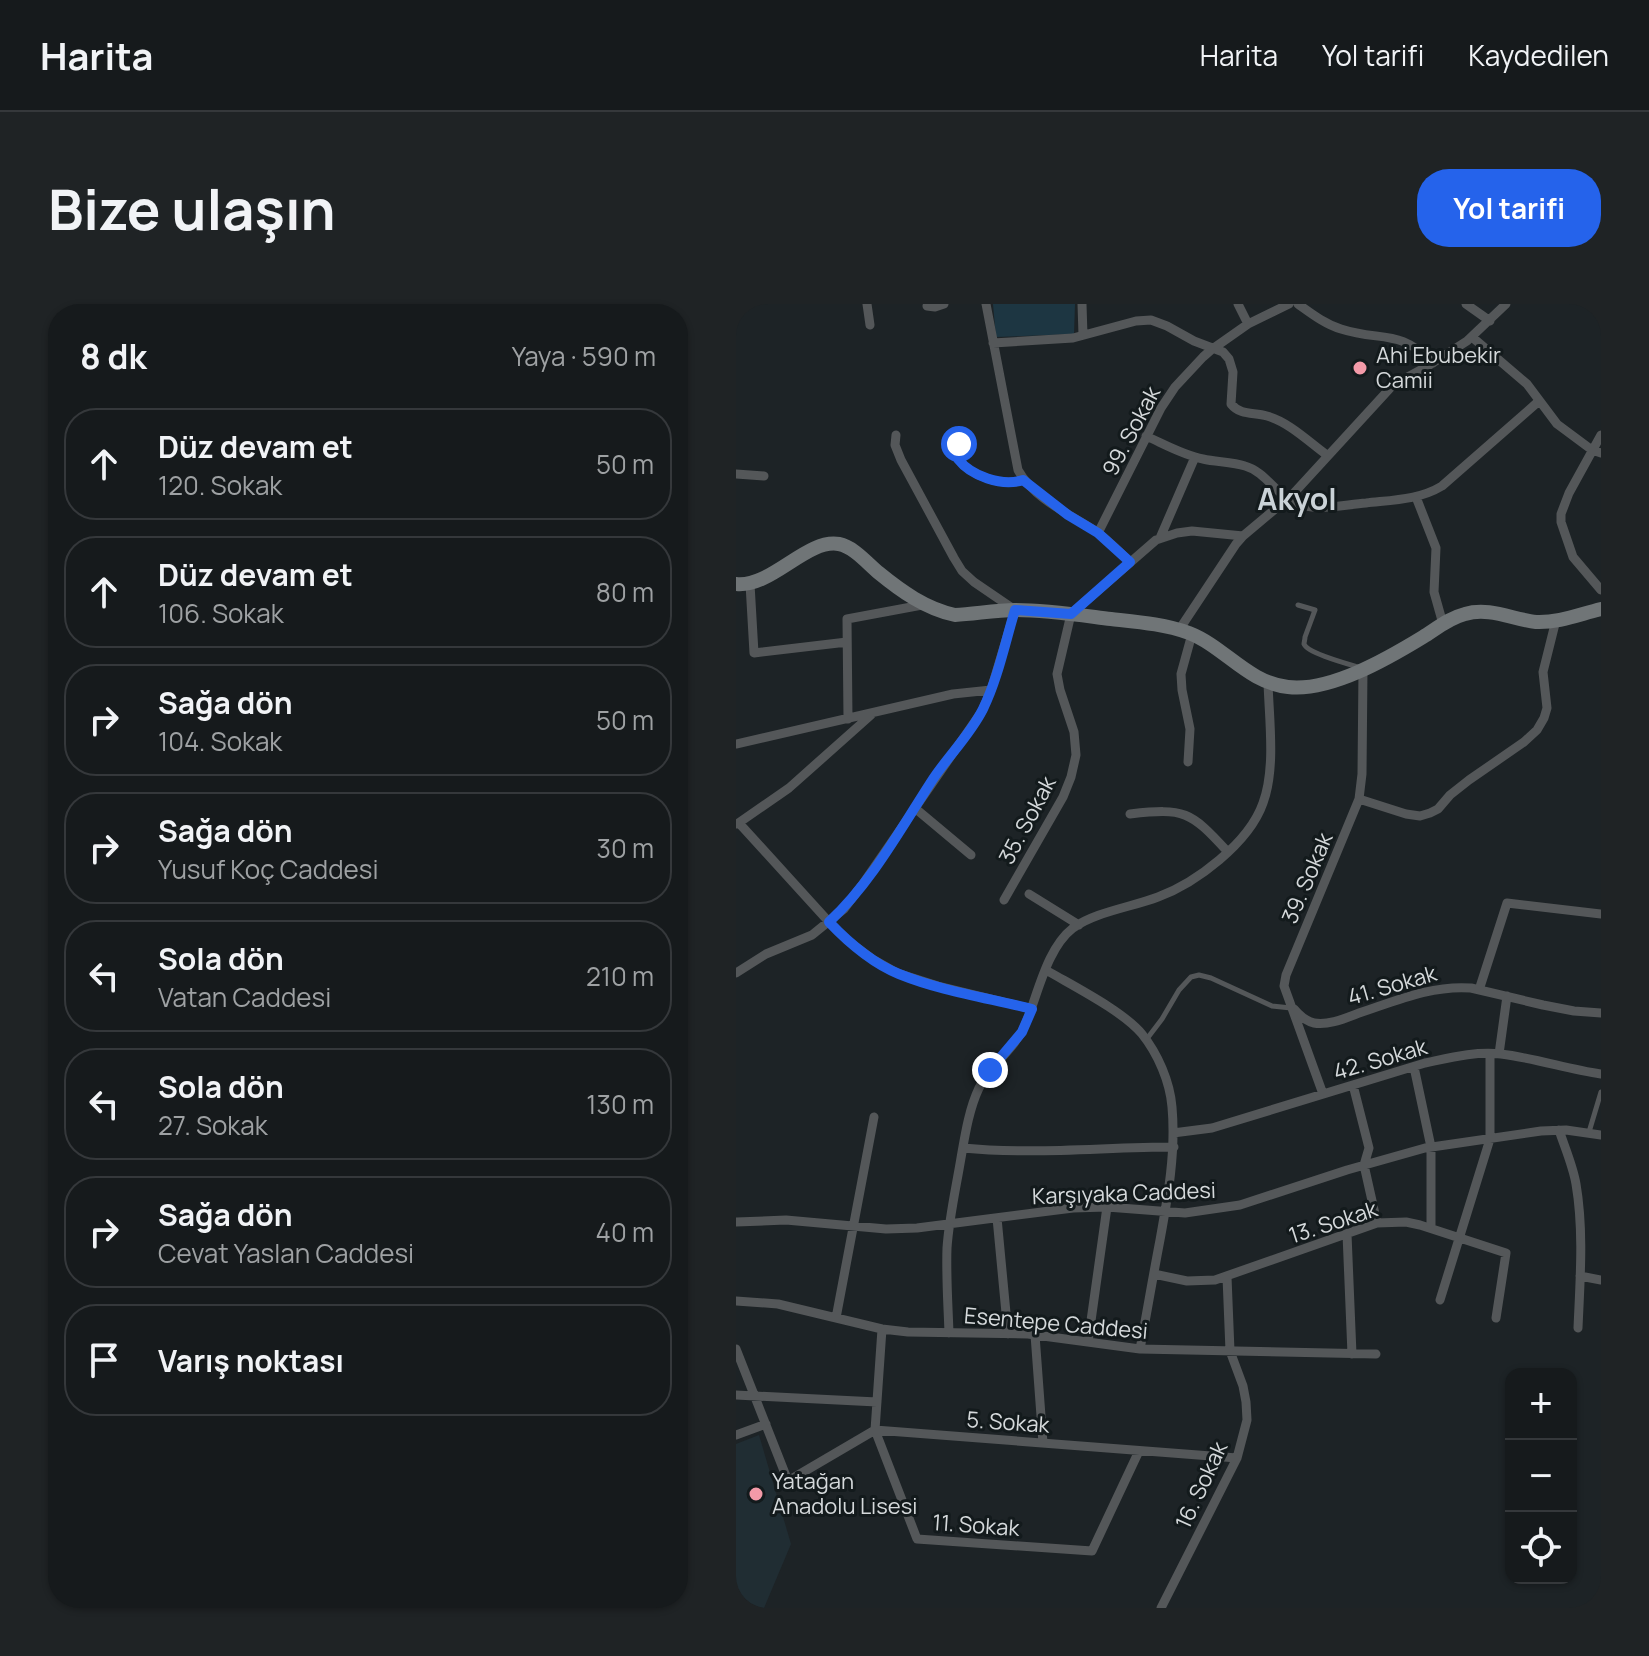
<!DOCTYPE html>
<html lang="tr">
<meta charset="utf-8">
<style>
:root{--surface:#161a1c;--page:#1f2325;--text:#f1f3f6;--muted:#9ea1a3;--line:#35383b;--accent:#2563eb}
body{margin:0;font-family:Manrope,sans-serif;background:var(--page);color:var(--text)}
.controls{position:absolute;right:24px;bottom:24px;display:grid;overflow:hidden;border-radius:16px;box-shadow:0 2px 6px #0004}
.controls button{width:72px;height:72px;display:grid;place-items:center;padding:0;border:0;border-bottom:2px solid var(--line);background:var(--surface);color:var(--text);font:40px sans-serif}
.stop{position:absolute;width:24px;height:24px;margin:-18px;border:6px solid #2563eb;border-radius:50%;background:#fff}
.stop.end{background:#2563eb;border-color:#fff;box-shadow:0 2px 8px #0008}
.list{margin:0;padding:0;list-style:none}
h2{display:flex;justify-content:space-between;align-items:center;height:104px;margin:0;padding:0 32px;font-size:34px}
h2 small{font-size:26px;font-weight:400;color:var(--muted)}
.list li{display:grid;grid-template-columns:52px 1fr auto;gap:24px;align-items:center;box-sizing:border-box;height:112px;margin:0 16px 16px;padding:0 16px;border:2px solid var(--line);border-radius:32px}
.list b{display:block;font-size:30px;white-space:nowrap}
.list p{margin:0;font-size:26px;white-space:nowrap;color:var(--muted)}
.list em{font-size:26px;font-style:normal;color:var(--muted)}
.icon{flex:none;width:44px;height:44px;fill:none;stroke:currentColor;stroke-width:2;stroke-linecap:round;stroke-linejoin:round}
.map{position:relative;flex:none;width:865px;height:1304px;overflow:hidden;border-radius:32px}
header{display:flex;align-items:center;gap:48px;box-sizing:border-box;height:112px;padding:0 40px;background:var(--surface);border-bottom:2px solid var(--line)}
header strong{font-size:38px}
nav{display:flex;gap:44px;margin-inline-start:auto;font-size:28px}
.intro{display:flex;align-items:center;justify-content:space-between;box-sizing:border-box;height:192px;padding:0 48px}
h1{margin:0;font-size:56px}
.button{padding:20px 36px;border-radius:32px;background:var(--accent);color:#fff;font-size:28px;font-weight:700}
main{display:flex;gap:48px;padding:0 48px}
aside{flex:1;background:var(--surface);border-radius:32px;box-shadow:0 2px 6px #0004}
.map>svg:first-child{display:block}
.built{fill:#202d33}
.green{fill:#1d3642}
.lines{fill:none;stroke-linecap:round;stroke-linejoin:round}
.lane{stroke:#545759;stroke-width:5}
.street{stroke:#545759;stroke-width:9}
.secondary{stroke:#707577;stroke-width:14}
.route{stroke:#2563eb;stroke-width:10}
.poi-dot{fill:#f39aa8;stroke:#131a1c;stroke-width:3}
.labels{text-anchor:middle;stroke-width:6;stroke-linejoin:round;paint-order:stroke}
.poi-label{font-size:22px;fill:#d5d9db;stroke:#131a1c;text-anchor:start}
.street-label{font-size:22px;fill:#d5d9db;stroke:#131a1c}
.district-label{font-size:30px;font-weight:bold;fill:#cad2d7;stroke:#131a1c}
</style>
<header>
<strong>Harita</strong>
<nav><a>Harita</a><a>Yol tarifi</a><a>Kaydedilen</a></nav>
</header>
<div class="intro"><h1>Bize ulaşın</h1><a class="button">Yol tarifi</a></div>
<main>
<aside>
<h2>8 dk<small>Yaya · 590 m</small></h2>
<ul class="list">
<li><svg class="icon" aria-label="ahead" viewBox="0 0 24 24"><path d="M12 20V5M6 11l6-6 6 6"/></svg><div><b>Düz devam et</b><p>120. Sokak</p></div><em>50 m</em></li>
<li><svg class="icon" aria-label="ahead" viewBox="0 0 24 24"><path d="M12 20V5M6 11l6-6 6 6"/></svg><div><b>Düz devam et</b><p>106. Sokak</p></div><em>80 m</em></li>
<li><svg class="icon" aria-label="right" viewBox="0 0 24 24"><path d="M7 20v-9h11M14 6l5 5-5 5"/></svg><div><b>Sağa dön</b><p>104. Sokak</p></div><em>50 m</em></li>
<li><svg class="icon" aria-label="right" viewBox="0 0 24 24"><path d="M7 20v-9h11M14 6l5 5-5 5"/></svg><div><b>Sağa dön</b><p>Yusuf Koç Caddesi</p></div><em>30 m</em></li>
<li><svg class="icon" aria-label="left" viewBox="0 0 24 24"><path d="M17 20v-9H6M10 6l-5 5 5 5"/></svg><div><b>Sola dön</b><p>Vatan Caddesi</p></div><em>210 m</em></li>
<li><svg class="icon" aria-label="left" viewBox="0 0 24 24"><path d="M17 20v-9H6M10 6l-5 5 5 5"/></svg><div><b>Sola dön</b><p>27. Sokak</p></div><em>130 m</em></li>
<li><svg class="icon" aria-label="right" viewBox="0 0 24 24"><path d="M7 20v-9h11M14 6l5 5-5 5"/></svg><div><b>Sağa dön</b><p>Cevat Yaslan Caddesi</p></div><em>40 m</em></li>
<li><svg class="icon" aria-label="arrive" viewBox="0 0 24 24"><path d="M6 21V4h12l-3 4 3 4H6"/></svg><div><b>Varış noktası</b></div></li>
</ul>
</aside>
<div class="map">
<svg width="865" height="1304" viewBox="0 0 865 1304">
<rect width="100%" height="100%" fill="#1d2326"/>
<path class="built" d="M23,1131l32,109 -27,64h-28v-164z"/>
<path class="green" d="M257,0h82l-1,30 -78,3z"/>
<g class="lines">
<path class="lane" d="M562,301l17,5 -10,27c0,3 -1,5 -1,7 3,9 44,20 54,23
M410,736l16,-21 17,-29 12,-13 8,-2 12,3 61,28 19,2
M853,828l12,-40"/>
<path class="street" d="M131,0l3,21
M250,0l32,166c17,30 52,44 79,62 12,9 22,19 33,30
M346,0l1,31
M502,0l10,20
M562,0c14,10 27,20 43,25 40,13 58,-1 92,34
M730,0l24,17
M191,2l8,1 9,-3
M736,33l55,47 30,40 35,26 9,3
M257,39l80,-5 63,-17 15,-1 16,6 27,15 29,11 6,7 4,13 -2,32c10,12 22,8 36,12 22,6 42,26 60,39
M865,131l-32,58 -8,21v8l12,35 28,33
M410,132c18,8 37,19 57,23 13,3 29,3 42,7 18,5 28,23 43,33 24,15 52,6 78,4 26,-3 53,-3 76,-17l97,-85
M225,136l-3,9v10c13,17 44,28 65,21
M0,170l28,2
M680,193l20,51 -2,44 9,32
M362,229l63,-125 14,-21 28,-30 8,-7 37,-26 41,-20
M424,234l35,-81
M14,280l4,69 93,-11
M443,326l57,-86 7,-8 50,-42 100,-109 35,-19 39,-25 39,-37
M112,415l-1,-100 75,-14
M0,440l217,-50 38,-4
M452,458l2,-33 -8,-39 -1,-16 11,-40
M623,495l47,15 14,2 10,-3 8,-4 12,-14 19,-15 55,-38 13,-12 7,-12 3,-10 -4,-36 13,-52
M180,505l55,46
M394,510c55,-6 60,-3 97,37
M3,519l90,99 18,18 27,20 23,13 41,13 94,23
M1,520l52,-36 82,-73
M293,590l50,31
M268,596l59,-103 8,-20 5,-22 -2,-23 -14,-42 -3,-16 14,-60 85,-74 21,-7 15,-2 51,5
M310,666c27,16 77,41 96,64 16,20 28,48 30,73 4,45 -4,89 -12,133 -7,36 -13,72 -20,109
M0,669l30,-19 46,-19 32,-26 18,-24 120,-174 9,-21 24,-80 -41,-28 -12,-11 -8,-13 -53,-98 -6,-15 1,-10
M743,686l28,-87 94,11
M558,705c5,6 11,12 20,14 15,3 34,-6 48,-11 36,-12 71,-27 109,-24l72,17 31,6 27,2
M763,750l8,-58
M678,763l17,80v81
M617,781l16,63 -5,17 13,58
M587,790l-39,-108 2,-11 73,-176 3,-25 1,-105
M823,826c6,18 14,36 17,54 8,47 4,97 2,144
M437,829l39,-5 213,-65c24,-5 50,-12 76,-9 33,4 67,15 100,20
M227,844c70,7 141,-1 211,-1
M261,914l11,116
M0,918l50,-2 100,9 31,-1 156,-20 34,-1 78,6 55,-8 107,-35 78,-22 116,-17 25,-1 35,5
M611,930l5,120
M418,970l33,7 28,-1 162,-57 29,-1 14,3 86,28 -10,65
M844,972l21,4
M704,996l50,-161v-85
M0,997l42,3 104,25 26,3 120,2 112,15 236,5
M100,1014l38,-201
M146,1025l-7,101 42,109 175,12 47,-100
M213,1029c-1,-29 -3,-57 -2,-85 2,-30 9,-60 14,-90 4,-23 8,-49 18,-70 12,-24 36,-39 46,-63 13,-30 21,-76 48,-97 22,-16 59,-21 85,-31 38,-14 91,-54 105,-94 13,-35 6,-84 5,-121
M299,1031l8,108
M352,1038l19,-135
M0,1045l52,132 87,-51 362,28
M0,1091l141,7
M0,1131l30,-11
M425,1304l76,-150 10,-38 -1,-18 -3,-16 -13,-35 -3,-74"/>
<path class="secondary" d="M0,280c35,4 71,-46 103,-40 15,3 28,19 40,29 22,18 47,36 76,42 20,-1 40,-5 60,-5 32,0 64,5 96,9 27,3 53,5 78,14 36,14 59,50 99,54 42,5 99,-28 135,-50 13,-8 26,-19 42,-23 24,-7 47,5 71,8 22,1 44,-8 65,-13"/>
</g>
<g class="lines">
<path class="route" d="M223,140l-1,15c13,17 44,28 65,21l45,35 30,18 32,29 -59,52 -56,-4c-10,33 -17,68 -32,99 -13,26 -34,46 -50,70 -32,49 -61,103 -104,143 20,21 43,41 70,52 42,17 89,24 133,35l-10,23 -32,38"/>
</g>
<g class="poi-dot">
<circle cx="624" cy="64" r="8"/>
<circle cx="20" cy="1190" r="8"/>
</g>
<g class="labels">
<g class="poi-label">
<text x="640" y="59">Ahi Ebubekir<tspan x="640" dy="25">Camii</tspan></text>
<text x="36" y="1185">Yatağan<tspan x="36" dy="25">Anadolu Lisesi</tspan></text>
</g>
<g class="street-label">
<text transform="translate(395 127) rotate(-62)" y="8">99. Sokak</text>
<text transform="translate(291 516) rotate(-62)" y="8">35. Sokak</text>
<text transform="translate(571 574) rotate(-67)" y="8">39. Sokak</text>
<text transform="translate(656 681) rotate(-16)" y="8">41. Sokak</text>
<text transform="translate(644 755) rotate(-16)" y="8">42. Sokak</text>
<text transform="translate(388 889) rotate(-2)" y="8">Karşıyaka Caddesi</text>
<text transform="translate(597 918) rotate(-18)" y="8">13. Sokak</text>
<text transform="translate(320 1019) rotate(5)" y="8">Esentepe Caddesi</text>
<text transform="translate(272 1118) rotate(4)" y="8">5. Sokak</text>
<text transform="translate(465 1181) rotate(-65)" y="8">16. Sokak</text>
<text transform="translate(240 1221) rotate(4)" y="8">11. Sokak</text>
</g>
<g class="district-label">
<text x="561" y="206">Akyol</text>
</g>
</g>
</svg>
<div class="controls">
<button>+</button>
<button>−</button>
<button><svg class="icon" aria-label="locate" viewBox="0 0 24 24"><circle cx="12" cy="12" r="6"/><path d="M12 2v4M12 18v4M2 12h4M18 12h4"/></svg></button>
</div>
<div class="stop" style="left:223px;top:140px"></div>
<div class="stop end" style="left:254px;top:766px"></div>
</div>
</main>
